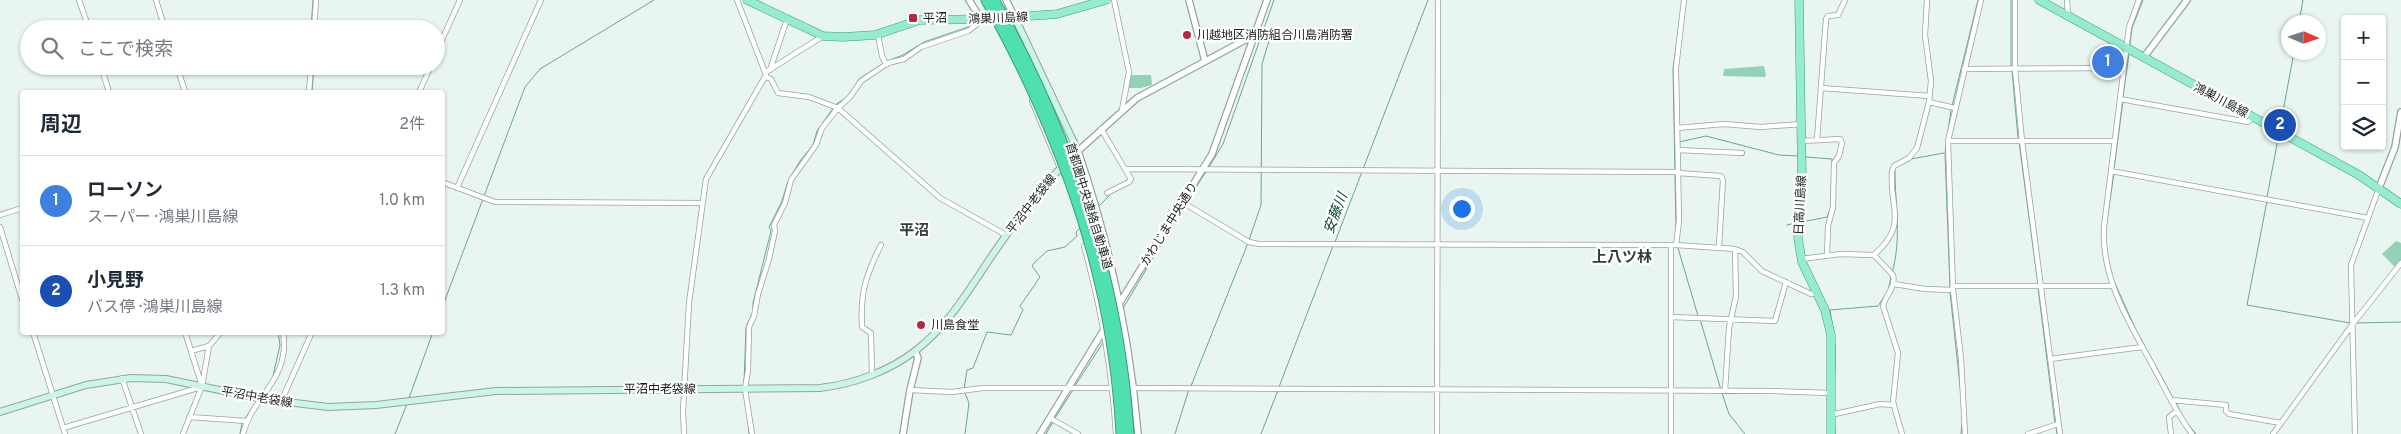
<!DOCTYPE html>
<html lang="ja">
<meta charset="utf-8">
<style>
:root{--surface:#fff;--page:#f2f2f3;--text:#1f2937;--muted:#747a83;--line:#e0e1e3;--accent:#b82640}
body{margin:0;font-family:Overpass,"Noto Sans JP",sans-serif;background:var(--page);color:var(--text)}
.controls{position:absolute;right:15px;top:15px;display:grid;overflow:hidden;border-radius:5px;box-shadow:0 1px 4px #0004}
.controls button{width:45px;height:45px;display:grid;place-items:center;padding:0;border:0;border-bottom:1px solid var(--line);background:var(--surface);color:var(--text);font:25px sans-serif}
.compass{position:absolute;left:2281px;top:15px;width:45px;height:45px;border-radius:50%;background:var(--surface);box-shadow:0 1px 4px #0004;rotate:93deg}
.you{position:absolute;left:1461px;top:208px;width:18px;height:18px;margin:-12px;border:4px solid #fff;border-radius:50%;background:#1a73e8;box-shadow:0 0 0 8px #1a73e833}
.badge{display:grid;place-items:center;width:32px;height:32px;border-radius:50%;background:var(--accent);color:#fff;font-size:16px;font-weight:700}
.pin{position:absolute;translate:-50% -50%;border:2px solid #fff;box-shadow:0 1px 5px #0006}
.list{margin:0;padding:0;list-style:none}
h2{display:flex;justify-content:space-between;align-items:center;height:65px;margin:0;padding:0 20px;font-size:21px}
h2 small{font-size:16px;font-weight:400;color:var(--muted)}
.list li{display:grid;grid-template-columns:32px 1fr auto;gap:15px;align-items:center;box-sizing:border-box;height:90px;padding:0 20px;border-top:1px solid var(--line)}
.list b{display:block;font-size:19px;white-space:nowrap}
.list p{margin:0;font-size:16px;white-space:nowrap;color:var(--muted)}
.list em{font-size:16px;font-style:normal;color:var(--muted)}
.icon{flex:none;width:28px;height:28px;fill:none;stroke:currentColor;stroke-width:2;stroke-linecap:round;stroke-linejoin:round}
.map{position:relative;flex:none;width:2401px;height:434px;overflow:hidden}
.search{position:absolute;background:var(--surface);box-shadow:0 1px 4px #0004;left:20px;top:20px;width:425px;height:55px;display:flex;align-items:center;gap:12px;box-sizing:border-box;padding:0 18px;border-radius:28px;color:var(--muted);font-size:19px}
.panel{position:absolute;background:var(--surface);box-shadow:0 1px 4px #0004;left:20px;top:90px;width:425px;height:245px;border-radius:5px}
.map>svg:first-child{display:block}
.green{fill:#92d3b8}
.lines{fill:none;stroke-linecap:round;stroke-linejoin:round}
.stream{stroke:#68a88f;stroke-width:1}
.minor-casing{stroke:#97a39d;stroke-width:6}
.tertiary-casing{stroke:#97a39d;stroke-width:8}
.secondary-casing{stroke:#97a39d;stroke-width:8}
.primary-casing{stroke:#3d9c7c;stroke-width:9}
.motorway-casing{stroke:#3d9c7c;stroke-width:11}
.minor{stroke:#fff;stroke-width:4.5}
.tertiary{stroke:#fff;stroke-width:5.5}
.secondary{stroke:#caf5e7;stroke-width:6}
.primary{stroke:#96eccf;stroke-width:8}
.motorway{stroke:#50dfaf;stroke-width:9}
.motorway-bridge-casing{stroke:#3d9c7c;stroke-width:11;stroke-linecap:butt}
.motorway-bridge{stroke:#50dfaf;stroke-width:9}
.poi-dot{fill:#b82640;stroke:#fff;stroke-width:2}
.labels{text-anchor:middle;stroke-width:4.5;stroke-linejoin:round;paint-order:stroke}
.poi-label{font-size:12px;fill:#1a1f1d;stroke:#fff;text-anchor:start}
.street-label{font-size:12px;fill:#1a1f1d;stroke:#fff}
.water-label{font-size:14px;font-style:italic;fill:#084130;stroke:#fff}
.quarter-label{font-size:15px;font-weight:bold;fill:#333d39;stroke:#fff}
</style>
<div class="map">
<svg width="2401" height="434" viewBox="0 0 2401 434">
<rect width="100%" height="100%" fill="#e9f5f0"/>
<path class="green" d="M1764,66l2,9 -1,2 -42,-1 1,-7z
M1131,75h20l1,10 -11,3h-13z
M2396,241l5,2v18l-6,6 -13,-13z"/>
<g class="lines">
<path class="stream" d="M2011,0v66
M2299,22l4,-22
M311,29l2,-29
M2130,45l2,-17 11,-28
M890,60l13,-5 21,-13 47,-16
M2012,70l6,68
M852,91l7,-12 25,-16
M312,92l2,-26
M2123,97l6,-43
M835,105l9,-6
M1952,106l26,-106
M2280,128l14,-76
M1679,142l27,-6 73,19 20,1
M2019,142l19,142
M1806,157l26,2 -1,42
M1911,159l33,-6
M1209,167l14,-23 51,-144
M2114,169l9,-68
M790,178l10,-17 13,-16 4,-14 16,-23
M2267,197l12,-63
M2267,201l-20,104 103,18
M1186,202l20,-30
M1098,207l11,-11v-3
M1802,222l25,-5 3,-7
M1787,225l9,-2
M2106,228l8,-55
M1676,229l-3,-160 5,-36
M1249,240l12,-35 1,-141 11,-36
M1335,242l93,-242
M1678,248l20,68
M1892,273c10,-35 3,-67 3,-102
M2114,281l22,49 37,68
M1950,288l-5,-135 6,-43
M2038,288l17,135
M1950,292l11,103
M442,308l83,-221 15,-18 114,-69
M753,310v-7l18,-72 -2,-4 13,-26 6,-20
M1122,310l62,-104
M1700,319l21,71
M2357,323l44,-1
M1834,334l-4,-24 48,-4 10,-15 3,-14
M1835,345v26
M273,376l7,-31 -2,-13
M744,384l2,-57 6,-13
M1075,386l29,-45
M1191,386l57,-143
M1279,387l54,-141
M964,389l3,-19 6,-2 14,-36 24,3 12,-25 -3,-4 20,-29 -8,-11 2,-3 13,-12 18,-4 12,-11 -1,-4 5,-5
M965,393l4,10 -4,31
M1722,393l7,21 16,20
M260,397l6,-9
M409,398l24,-66
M2175,401l10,19
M1055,418l18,-28
M244,420l8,-12
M748,422l1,12
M2187,423l9,11
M2056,427l1,7
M1835,428v6
M240,434l2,-11
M395,434l12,-30
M1046,434l7,-12
M1175,434l14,-45
M1261,434l17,-44
M1961,434l1,-11"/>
<g class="minor-casing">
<path id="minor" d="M79,0l10,29
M156,0l9,29
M1114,0l15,72 -7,38
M2015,0v69l7,72 38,293
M2067,0l1,15
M2139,0l-10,27 -25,200c-3,52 26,97 50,141 12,22 23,46 38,66
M314,29l2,-29
M878,35l4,21 4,9
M436,53l24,-53
M101,66l8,26
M177,66l8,26
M1964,69l160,-1
M770,70l17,-51
M766,72l57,-36
M766,77l5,2 7,14 31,4 29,11 102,90 66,37
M1821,88l109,8
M309,92l2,-26
M419,92l12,-26
M1051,92l-19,9 28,67
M2120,99l128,23 5,-5
M1929,102l26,6
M1677,128l47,-4 37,3 41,-3
M1101,129l30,50 -2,3 -22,11
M1817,140l9,-121 2,-3 10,-1 7,-15
M1802,141l38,-2 2,4 -3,13 -5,7 -1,44 -5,19 -1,29
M1948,141h167
M1678,150l64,3
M1126,169l552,3
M2111,171l257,47
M1678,173l43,3 2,4 -4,66
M442,182l53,20 207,1
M457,188l84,-188
M1182,202l67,40 10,2 417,1 3,-24 -3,-153 8,-68
M0,215l22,-7
M0,227l22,72
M1089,245l-5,1c17,61 28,125 32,188
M1676,245l59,4 8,3 19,19 49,23h6
M1874,255l19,20c3,12 -7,19 -10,31l15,47 -5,49 9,32
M1801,259l39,-5 34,1c35,-31 15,-46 18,-84l2,-5 15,-8 8,-10 12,-46 2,-21 -6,-46 2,-35
M1894,284l31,5 28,1
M1953,286h160
M1671,317l104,4 11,-39
M33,332l32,102
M185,332l17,54
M191,351l18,-5 12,-14
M2050,359l92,-12
M872,375l-1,-42 -9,-6c-2,-35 4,-52 19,-82
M122,378l19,56
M1133,388l641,3 56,2
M910,390l42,2 31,-4h128
M1725,391l4,-63 7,-32 -1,-47
M2171,400l55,5v6l3,3 52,9
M281,402l31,-70
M1830,415l50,-11 14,1
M189,417l58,4
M1050,418l28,16
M63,428l138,-41
M183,434l19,-48 7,-40
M243,434c9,-38 48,-54 40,-102
M684,434l-1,-24 6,-107 17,-124 60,-104 -29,-75
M752,434l-7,-45 3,-19 1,-43 5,-11 4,-22 11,-35 6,-28 -1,-6 11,-22 6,-23 25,-35 6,-17 16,-20 12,-11 11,-16 27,-18 16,-4 17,-12 47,-16 8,-6 1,-6
M1437,434l1,-434
M1671,434v-188
M1965,434l-4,-76 -8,-68 -5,-149 33,-141
M2028,434l30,-10
M2171,434l-2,-17 8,-6
M2273,434l79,-109 49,-62
M2355,434l-4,-169 28,-77"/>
</g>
<g class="tertiary-casing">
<path id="tertiary" d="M969,0l12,19
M1006,0l9,18
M1189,0l16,61
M2144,57l43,-57
M2379,188l16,-41 6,-35
M1119,304l93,-150 55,-154
M903,434l7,-44 8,-32 -3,-7
M1040,434l68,-111
M1138,434c-8,-96 -29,-192 -60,-283l59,-53 108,-58 8,-1"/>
</g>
<g class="secondary-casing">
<path id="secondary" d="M0,412l86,-27 45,-7 35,1 97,20 65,8 48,-2 120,-14 324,-3c33,-4 68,-16 95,-37 32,-24 54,-61 76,-94 26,-38 53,-75 87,-106l-63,-133"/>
</g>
<g class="primary-casing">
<path id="primary" d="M747,0l76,36 20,1 32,-2 45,-15 68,-1 69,-5 49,-14
M1799,0l3,179 -4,59 4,24 23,48 6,25v99
M2039,0l320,175 42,29"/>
</g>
<g class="motorway-casing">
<path id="motorway" d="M986,0l6,11
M994,0l6,10"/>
</g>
<use href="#minor" class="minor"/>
<use href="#tertiary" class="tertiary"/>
<use href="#secondary" class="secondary"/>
<use href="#primary" class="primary"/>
<use href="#motorway" class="motorway"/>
<g class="motorway-bridge-casing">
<path id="motorway-bridge" d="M1000,10c72,132 120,273 129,424
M992,11c73,134 121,269 129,423"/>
</g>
<use href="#motorway-bridge" class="motorway-bridge"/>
</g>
<g class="poi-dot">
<rect x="908" y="13" width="10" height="10" rx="2.5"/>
<circle cx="1187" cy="35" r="5"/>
<circle cx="921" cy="325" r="5"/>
</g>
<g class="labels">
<g class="poi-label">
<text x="923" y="22">平沼</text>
<text x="1197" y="39">川越地区消防組合川島消防署</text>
<text x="931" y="329">川島食堂</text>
</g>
<g class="street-label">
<text transform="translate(998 18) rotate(-2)" y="4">鴻巣川島線</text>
<text transform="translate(2221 100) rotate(28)" y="4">鴻巣川島線</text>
<text transform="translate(1031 204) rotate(-52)" y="4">平沼中老袋線</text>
<text transform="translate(1800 205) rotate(-87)" y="4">日高川島線</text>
<text transform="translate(1089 206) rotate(73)" y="4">首都圏中央連絡自動車道</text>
<text transform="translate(1169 224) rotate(-58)" y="4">かわじま中央通り</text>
<text x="660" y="393">平沼中老袋線</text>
<text transform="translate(257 397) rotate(10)" y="4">平沼中老袋線</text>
</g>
<g class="water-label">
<text transform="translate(1335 213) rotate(-69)" y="5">安藤川</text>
</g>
<g class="quarter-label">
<text x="914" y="235">平沼</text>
<text x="1622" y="262">上八ツ林</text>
</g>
</g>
</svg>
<div class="controls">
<button>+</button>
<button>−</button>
<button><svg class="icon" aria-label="layers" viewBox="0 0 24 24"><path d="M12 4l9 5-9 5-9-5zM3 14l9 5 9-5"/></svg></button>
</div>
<svg class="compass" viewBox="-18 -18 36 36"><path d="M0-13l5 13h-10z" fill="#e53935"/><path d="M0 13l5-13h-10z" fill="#747a83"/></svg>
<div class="you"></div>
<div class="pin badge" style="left:2108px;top:62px;background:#3f7fe0">1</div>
<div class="pin badge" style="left:2280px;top:125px;background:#1a4fb4">2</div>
<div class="search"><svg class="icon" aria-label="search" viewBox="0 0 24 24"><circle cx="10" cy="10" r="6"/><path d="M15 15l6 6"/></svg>ここで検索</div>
<section class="panel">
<h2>周辺<small>2件</small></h2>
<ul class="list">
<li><span class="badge" style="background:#3f7fe0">1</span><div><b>ローソン</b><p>スーパー · 鴻巣川島線</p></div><em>1.0 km</em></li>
<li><span class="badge" style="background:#1a4fb4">2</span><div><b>小見野</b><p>バス停 · 鴻巣川島線</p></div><em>1.3 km</em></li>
</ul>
</section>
</div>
